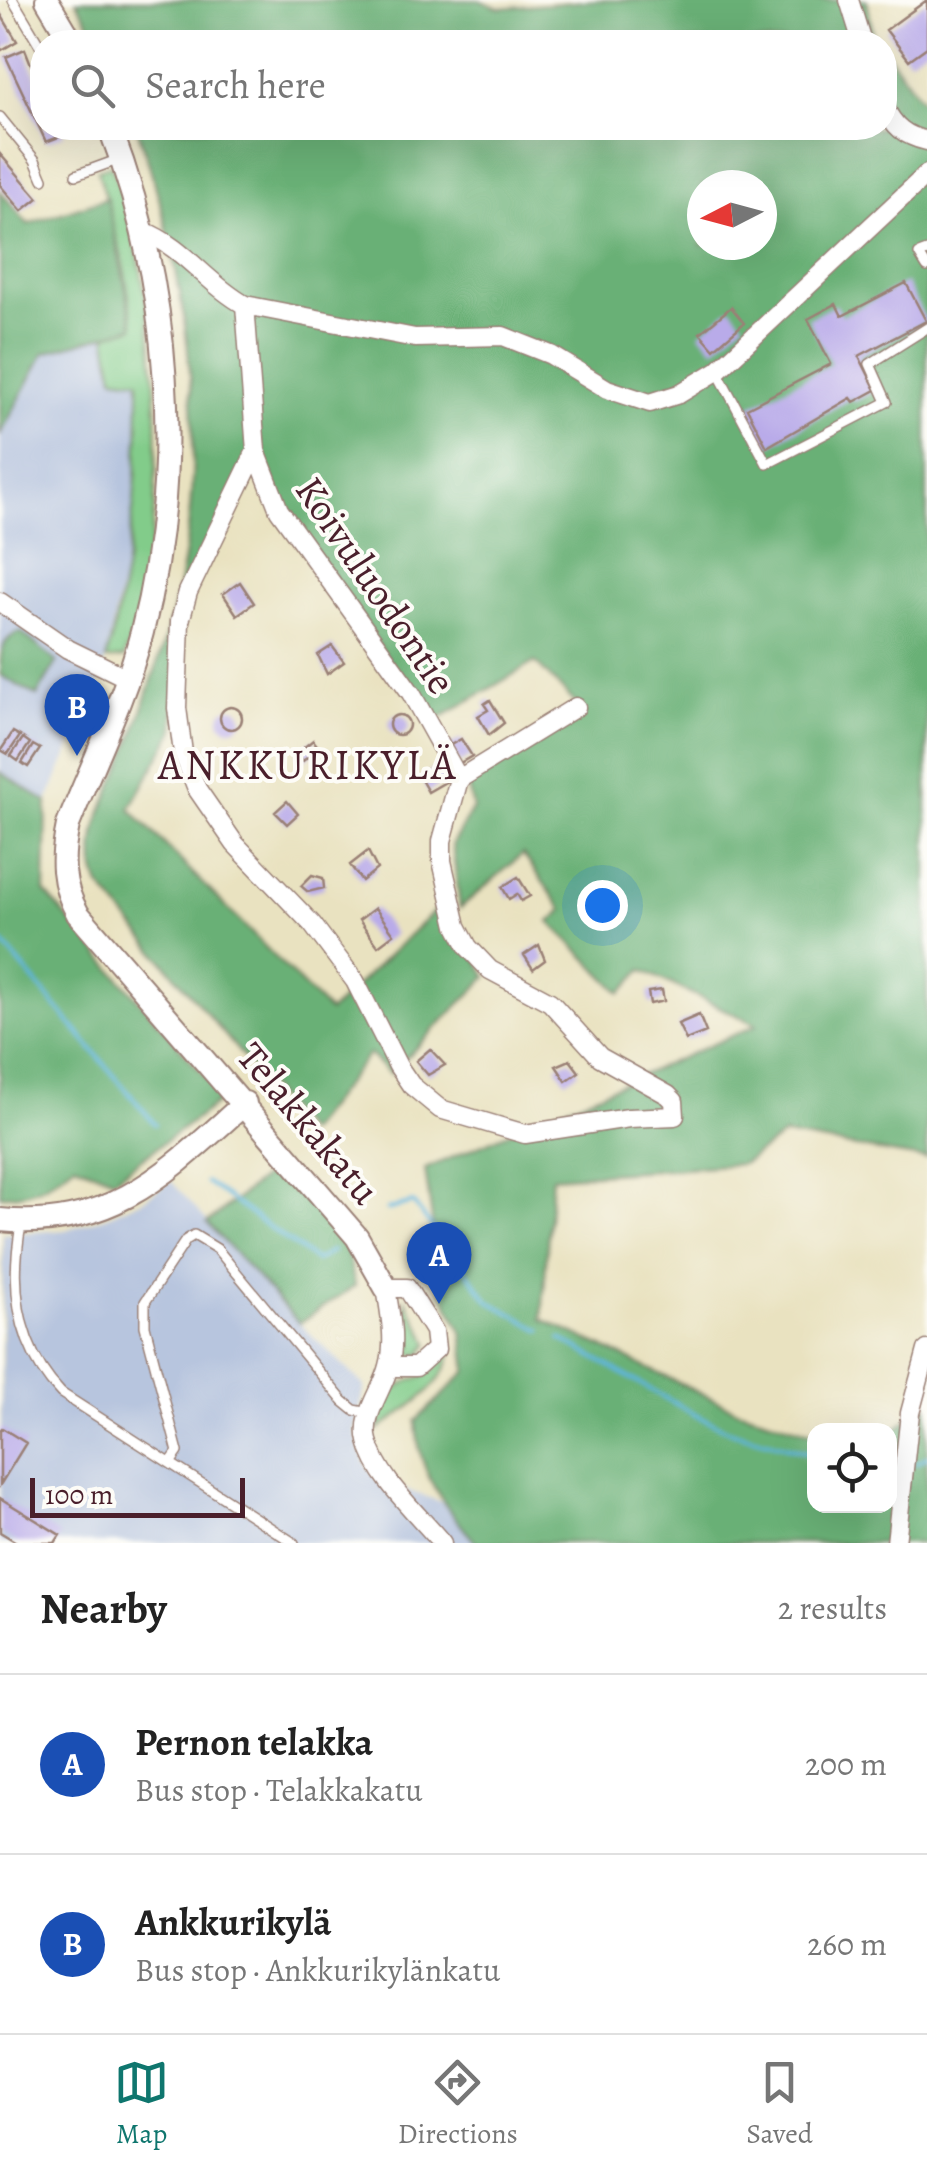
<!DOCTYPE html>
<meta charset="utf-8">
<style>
:root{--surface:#fff;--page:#f6f6f6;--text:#222;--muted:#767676;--line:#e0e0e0;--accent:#0f766e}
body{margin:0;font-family:Alegreya,serif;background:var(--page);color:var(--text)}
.controls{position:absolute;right:30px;bottom:30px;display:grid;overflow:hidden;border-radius:20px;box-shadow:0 10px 40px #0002}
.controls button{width:90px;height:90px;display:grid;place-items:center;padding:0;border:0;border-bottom:2px solid var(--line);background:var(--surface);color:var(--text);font:50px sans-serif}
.compass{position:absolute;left:687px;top:170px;width:90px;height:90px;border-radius:50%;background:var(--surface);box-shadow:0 10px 40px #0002;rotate:264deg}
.scale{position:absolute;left:30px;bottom:25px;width:215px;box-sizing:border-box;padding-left:10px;border:5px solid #4a1f2b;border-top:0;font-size:28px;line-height:35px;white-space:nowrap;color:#4a1f2b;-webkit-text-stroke:8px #fdfcf7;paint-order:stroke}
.you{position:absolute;left:602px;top:905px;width:35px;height:35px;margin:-25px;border:8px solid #fff;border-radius:50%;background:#1a73e8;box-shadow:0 0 0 15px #1a73e833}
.badge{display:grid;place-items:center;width:65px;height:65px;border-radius:50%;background:var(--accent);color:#fff;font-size:32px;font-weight:700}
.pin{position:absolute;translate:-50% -82px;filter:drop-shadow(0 2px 5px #0008)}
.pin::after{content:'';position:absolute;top:52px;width:35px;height:30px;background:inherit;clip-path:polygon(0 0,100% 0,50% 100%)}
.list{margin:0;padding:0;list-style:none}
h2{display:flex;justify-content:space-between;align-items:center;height:130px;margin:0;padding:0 40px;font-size:42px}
h2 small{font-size:32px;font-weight:400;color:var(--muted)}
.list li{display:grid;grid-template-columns:65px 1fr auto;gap:30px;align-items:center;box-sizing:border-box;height:180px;padding:0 40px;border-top:2px solid var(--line)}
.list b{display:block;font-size:38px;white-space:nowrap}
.list p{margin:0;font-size:32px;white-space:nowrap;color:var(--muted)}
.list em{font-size:32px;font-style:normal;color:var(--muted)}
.icon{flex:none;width:55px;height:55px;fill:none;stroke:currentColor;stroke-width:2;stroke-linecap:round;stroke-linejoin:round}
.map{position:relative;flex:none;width:927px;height:1543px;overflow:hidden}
.search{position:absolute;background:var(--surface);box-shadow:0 10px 40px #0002;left:30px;right:30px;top:30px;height:110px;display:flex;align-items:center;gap:25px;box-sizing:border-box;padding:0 35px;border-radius:40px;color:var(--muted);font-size:38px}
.sheet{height:490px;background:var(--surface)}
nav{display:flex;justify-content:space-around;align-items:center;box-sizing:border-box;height:140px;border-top:2px solid var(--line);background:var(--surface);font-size:28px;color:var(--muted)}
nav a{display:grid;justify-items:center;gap:5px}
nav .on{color:var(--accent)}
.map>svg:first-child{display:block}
.industrial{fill:#b7c5de}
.green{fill:#82cc8a;stroke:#66765a;stroke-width:2.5}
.forest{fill:#69b076;stroke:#5a6850;stroke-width:2.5;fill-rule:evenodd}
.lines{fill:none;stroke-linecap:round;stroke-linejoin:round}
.stream{stroke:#5fb5db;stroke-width:4}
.building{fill:#b9abe9}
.service-casing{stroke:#9a8076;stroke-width:12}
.minor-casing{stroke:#9a8076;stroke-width:21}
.tertiary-casing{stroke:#9a8076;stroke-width:26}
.service{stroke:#fff;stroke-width:9}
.minor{stroke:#fff;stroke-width:18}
.tertiary{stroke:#fff;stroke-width:22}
.labels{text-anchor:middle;stroke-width:8;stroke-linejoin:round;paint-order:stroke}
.street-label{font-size:40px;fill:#4a1f2b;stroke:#fdfcf7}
.neighbourhood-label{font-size:42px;letter-spacing:2.5px;fill:#4a1f2b;stroke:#fdfcf7}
</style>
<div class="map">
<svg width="927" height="1543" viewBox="0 0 927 1543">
<rect width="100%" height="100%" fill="#fdfcf7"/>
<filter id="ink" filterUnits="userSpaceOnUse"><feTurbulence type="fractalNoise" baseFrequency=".01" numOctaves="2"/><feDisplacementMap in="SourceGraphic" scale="20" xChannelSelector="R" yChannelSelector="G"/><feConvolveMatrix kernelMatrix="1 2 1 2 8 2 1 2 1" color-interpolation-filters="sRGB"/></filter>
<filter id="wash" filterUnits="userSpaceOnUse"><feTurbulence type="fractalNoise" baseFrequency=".0048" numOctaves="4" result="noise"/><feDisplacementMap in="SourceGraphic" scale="40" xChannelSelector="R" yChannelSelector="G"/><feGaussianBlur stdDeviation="2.25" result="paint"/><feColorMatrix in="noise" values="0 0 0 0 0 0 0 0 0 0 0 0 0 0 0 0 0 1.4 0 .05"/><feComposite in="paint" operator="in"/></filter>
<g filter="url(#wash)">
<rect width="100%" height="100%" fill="#e9e2c0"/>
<path class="industrial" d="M106,335l8,41 25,3 -4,142 -33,154 -55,127 -47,-30v-363l44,-56z
M171,1181l128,142 66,63 -10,45 9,31 13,18 64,22 35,41h-476l3,-309 62,-4 38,-12 40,-18z"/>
<path class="green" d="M111,165c53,129 63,362 13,493l-18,2c25,-94 34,-184 33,-280l-25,-3 -8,-42 28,-8 -11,-65 -25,-92z
M406,1300l23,43 -8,12 -12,-1 -4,-6z
M445,1334l6,7c5,40 -45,68 -73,89 12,-69 51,-38 65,-73 3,-8 1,-17 2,-23z"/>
<path class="forest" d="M76,0h403l20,8 99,-8h269l6,35 5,7h-778z
M885,51l42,56v1052l-143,-24 -42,29 -190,13 -10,142 195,91 77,23v73h76v-73l37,-28v138h-451c-34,-40 -58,-69 -60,-122l51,-50 -5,-39 -20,-40 -17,-123 332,-144 -115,-55 -21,23 -71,-71 13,-12 -40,-56 -63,54 -8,-64 21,-36 -6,-25 116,-72 -48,-49 -104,61 -152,-225 -15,-42 -84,154 -6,121 -44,78 199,203 116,-111 42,76 -97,97 -21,-20 -62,79 -207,-247c-8,-17 -8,-34 -5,-52 6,-28 23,-57 33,-84 13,-33 23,-68 34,-101 54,-167 32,-359 -25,-521h747zM702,185h60v60h-60z
M0,191l28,33 79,-26 27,129 -90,26 -44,82z
M21,632l36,30 -20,34 -37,-21c0,-20 0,-37 21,-43z
M0,772l47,30 -2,90 179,206 -110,81 -39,-15c-24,19 -43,33 -75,31z
M280,1164l67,84 8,38 -56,37 -92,-100z"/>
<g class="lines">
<path class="stream" d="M0,940l155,184
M206,1182l110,79 16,-10
M387,1210l26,-7 77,99 51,28
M561,1339l138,78 33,15 82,22
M916,1463l11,-6"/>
</g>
<g id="blocks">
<path class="building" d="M927,0v47l-18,13 -23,-30z
M0,13l17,28 -17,10z
M25,49l17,43v36h19l3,7 -18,7 -40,-85z
M0,154l38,44 -16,13 -22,-26z
M906,283l20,38 -67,35 17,34 -22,12 -3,-4 -84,49 -20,-39 84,-44 -23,-45 28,-15 6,12z
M731,307l13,16 -30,26 -14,-16z
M240,582l14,21 -17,12 -14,-21z
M332,646l12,16 -17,12 -9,-19z
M490,700l14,23 -15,12 -11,-19 10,-6 -4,-6z
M220 718a11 11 0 1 1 22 0a11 11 0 1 1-22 0Z
M389 725a10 10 0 1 1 20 0a10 10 0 1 1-20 0Z
M13,732l7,4 -12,18 -7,-4z
M23,738l7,5 -12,18 -7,-5z
M461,739l11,17 -12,7 -11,-17z
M313,740l6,8 -16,13 -6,-8z
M33,745l7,4 -12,18 -6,-4z
M438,767l9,14 -19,11 -8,-14z
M287,801l11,13 -11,10 -12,-12z
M368,851l9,18 -15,12 -12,-16z
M312,875l11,3 1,10 -16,4 -7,-6z
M518,877l12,19 -9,5 -4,-7 -8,5 -7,-12z
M375,908l19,26 -16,12 -19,-26z
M539,945l6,15 -12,9 -9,-14z
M662,990l2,11 -14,3 -2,-12z
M699,1015l7,17 -20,8 -8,-16z
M430,1049l15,16 -17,10 -12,-14z
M570,1060l9,12 -13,9 -10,-15z
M2,1428l24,15 -26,42v-55z
M0,1498l60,37 -5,8h-37l-18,-11z"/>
</g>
</g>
<g filter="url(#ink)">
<use href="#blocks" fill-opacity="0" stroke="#9a8076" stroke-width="2.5"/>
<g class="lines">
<g class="service-casing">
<path id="service" d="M13,0l29,49
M0,117l35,43 8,19
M79,128l2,4
M76,175l44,-16
M927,251l-8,3 8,13
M717,371l50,93 120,-62 -17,-38 57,-36
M21,1225c-11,61 -5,121 40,168l233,150
M170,1463l8,-11 -33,-126v-24l41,-62 8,-5 23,14 126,152 11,9 16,3"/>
</g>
<g class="minor-casing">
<path id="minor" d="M849,0l13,42
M884,106c10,21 21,30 43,35
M143,231c41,16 64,53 102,74l170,33 88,-2 48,19 56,34 43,14 29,-9 38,-23 210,-197
M245,305l11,146 -68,141 -8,29 -3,87 6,45 14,36 38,55 77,80 43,57 43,85 13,19 29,24 85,25 104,-16 46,-2 -1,-15 -6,-6 -68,-38 -50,-55 -60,-32 -22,-23 -11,-21 -15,-65v-20l17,-62 -48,-86 -132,-183 -23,-59
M0,602l68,47 59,29
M459,779l117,-72
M389,1367h27l20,-18 -2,-18 -27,-43h-21c4,25 10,53 3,78 -6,25 -28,49 -21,75 9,37 50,73 74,102
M896,1543l14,-130 17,-63"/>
</g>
<g class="tertiary-casing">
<path id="tertiary" d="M47,0l25,42
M110,128c61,158 74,339 32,504 -17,66 -49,130 -74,193 -7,33 -7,59 10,89l279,323 29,51
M0,1220c112,11 168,-48 245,-117"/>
</g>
<use href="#service" class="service"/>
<use href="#minor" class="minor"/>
<use href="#tertiary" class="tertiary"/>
</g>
</g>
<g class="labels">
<g class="street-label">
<text transform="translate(376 585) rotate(56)" y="14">Koivuluodontie</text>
<text transform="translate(309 1123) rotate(50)" y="14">Telakkakatu</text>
</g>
<g class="neighbourhood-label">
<text x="308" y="779">ANKKURIKYLÄ</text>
</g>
</g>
</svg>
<div class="controls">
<button><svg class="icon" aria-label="locate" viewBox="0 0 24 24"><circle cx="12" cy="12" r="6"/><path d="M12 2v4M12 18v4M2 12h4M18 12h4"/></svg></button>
</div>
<svg class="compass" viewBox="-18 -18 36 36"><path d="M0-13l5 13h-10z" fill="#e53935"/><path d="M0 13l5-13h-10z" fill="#767676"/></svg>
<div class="scale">100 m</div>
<div class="you"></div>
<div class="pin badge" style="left:439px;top:1304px;background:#1a4fb4">A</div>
<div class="pin badge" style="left:77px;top:756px;background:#1a4fb4">B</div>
<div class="search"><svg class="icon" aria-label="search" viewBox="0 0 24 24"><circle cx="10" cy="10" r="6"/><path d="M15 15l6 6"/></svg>Search here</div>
</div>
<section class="sheet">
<h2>Nearby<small>2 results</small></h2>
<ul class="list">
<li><span class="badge" style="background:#1a4fb4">A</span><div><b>Pernon telakka</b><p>Bus stop · Telakkakatu</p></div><em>200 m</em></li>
<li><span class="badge" style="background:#1a4fb4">B</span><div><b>Ankkurikylä</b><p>Bus stop · Ankkurikylänkatu</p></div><em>260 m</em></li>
</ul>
</section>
<nav>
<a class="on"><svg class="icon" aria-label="map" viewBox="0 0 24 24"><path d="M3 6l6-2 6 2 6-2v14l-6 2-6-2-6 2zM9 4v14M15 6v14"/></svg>Map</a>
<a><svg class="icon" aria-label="directions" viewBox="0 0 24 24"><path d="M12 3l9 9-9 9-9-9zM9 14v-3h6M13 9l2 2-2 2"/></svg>Directions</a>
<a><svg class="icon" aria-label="saved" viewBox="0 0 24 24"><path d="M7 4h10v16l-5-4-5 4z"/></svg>Saved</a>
</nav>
